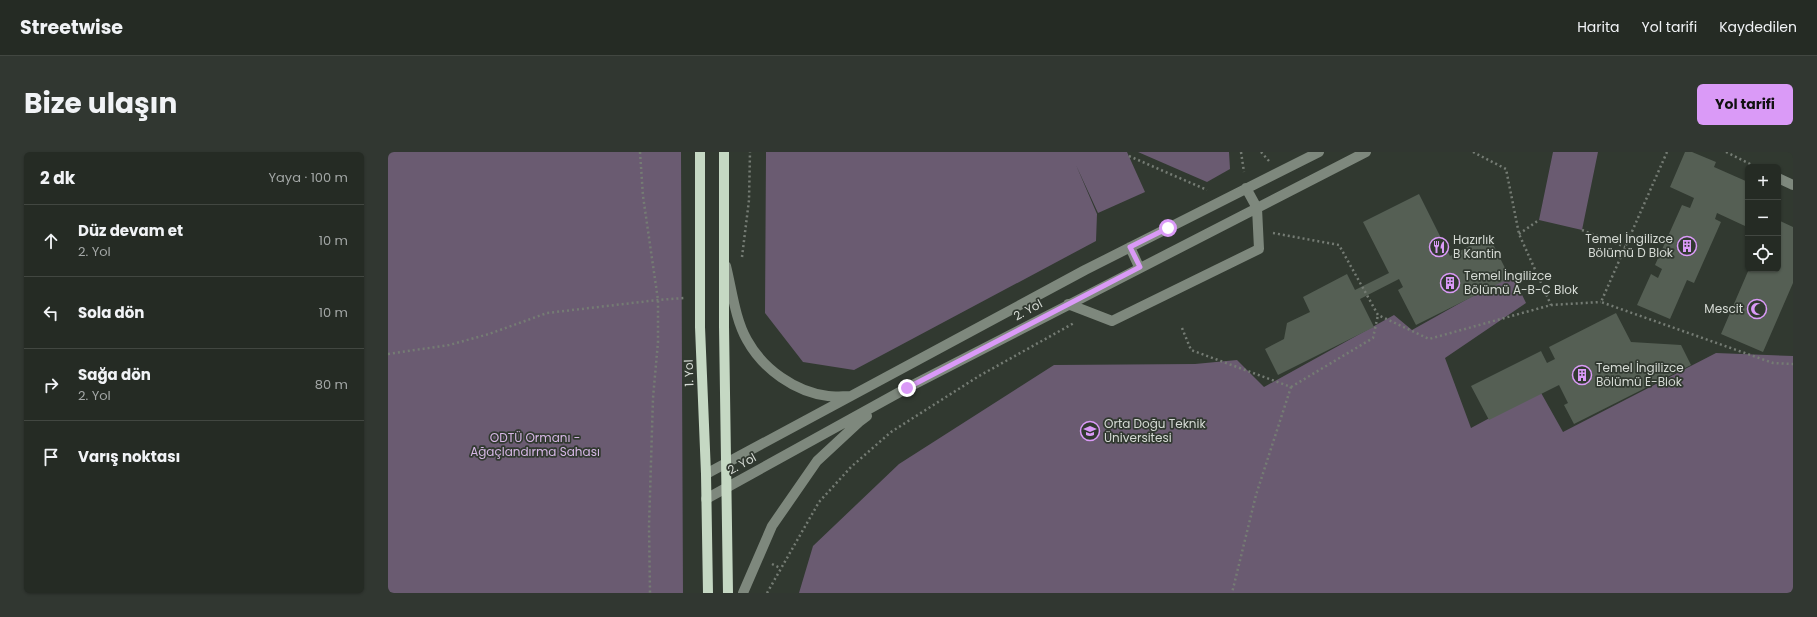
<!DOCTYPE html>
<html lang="tr">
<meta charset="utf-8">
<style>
:root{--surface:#252b24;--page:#313731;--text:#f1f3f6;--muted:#a3a7a6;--line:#424741;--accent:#da9af7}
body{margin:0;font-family:Poppins,sans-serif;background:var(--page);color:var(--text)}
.controls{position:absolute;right:12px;top:12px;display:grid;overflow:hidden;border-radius:6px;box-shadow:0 1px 3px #0004}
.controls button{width:36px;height:36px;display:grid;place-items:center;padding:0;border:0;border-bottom:1px solid var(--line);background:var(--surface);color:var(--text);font:20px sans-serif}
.stop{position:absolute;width:12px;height:12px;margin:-9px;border:3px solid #da9af7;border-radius:50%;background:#fff}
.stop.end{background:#da9af7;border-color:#fff;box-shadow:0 1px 4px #0008}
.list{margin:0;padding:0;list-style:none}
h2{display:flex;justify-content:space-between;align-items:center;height:52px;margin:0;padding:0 16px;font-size:17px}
h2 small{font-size:13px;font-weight:400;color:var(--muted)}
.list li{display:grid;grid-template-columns:26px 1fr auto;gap:12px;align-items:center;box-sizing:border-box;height:72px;padding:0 16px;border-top:1px solid var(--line)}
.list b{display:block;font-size:15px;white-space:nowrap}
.list p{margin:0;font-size:13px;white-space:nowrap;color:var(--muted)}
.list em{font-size:13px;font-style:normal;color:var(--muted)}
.icon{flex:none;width:22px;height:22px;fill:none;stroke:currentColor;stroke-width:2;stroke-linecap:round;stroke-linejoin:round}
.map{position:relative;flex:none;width:1405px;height:441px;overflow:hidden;border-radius:6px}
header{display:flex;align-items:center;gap:24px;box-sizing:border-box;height:56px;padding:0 20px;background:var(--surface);border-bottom:1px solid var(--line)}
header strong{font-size:19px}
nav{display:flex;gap:22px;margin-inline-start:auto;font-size:14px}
.intro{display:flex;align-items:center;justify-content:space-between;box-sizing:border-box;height:96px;padding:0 24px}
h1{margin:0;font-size:28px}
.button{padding:10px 18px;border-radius:6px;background:var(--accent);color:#111;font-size:14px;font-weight:700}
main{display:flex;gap:24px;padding:0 24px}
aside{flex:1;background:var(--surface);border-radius:6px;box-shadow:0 1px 3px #0004}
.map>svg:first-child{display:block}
.green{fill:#6a5b71}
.building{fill:#555f54}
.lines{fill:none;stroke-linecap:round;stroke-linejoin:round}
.path{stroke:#757c74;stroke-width:2.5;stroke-dasharray:2 3;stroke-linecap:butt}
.minor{stroke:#7e887d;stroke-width:10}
.major{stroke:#c5d8c3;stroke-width:10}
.route{stroke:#da9af7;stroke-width:5}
.labels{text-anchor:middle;stroke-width:3.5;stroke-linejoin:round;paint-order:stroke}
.poi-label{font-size:12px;fill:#d5dad4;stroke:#313930;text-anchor:start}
.street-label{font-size:12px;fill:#d5dad4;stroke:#313930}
.park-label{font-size:12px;fill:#d6b7e5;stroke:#313930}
</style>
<header>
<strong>Streetwise</strong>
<nav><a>Harita</a><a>Yol tarifi</a><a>Kaydedilen</a></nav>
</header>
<div class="intro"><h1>Bize ulaşın</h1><a class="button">Yol tarifi</a></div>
<main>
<aside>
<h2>2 dk<small>Yaya · 100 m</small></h2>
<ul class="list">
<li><svg class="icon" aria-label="ahead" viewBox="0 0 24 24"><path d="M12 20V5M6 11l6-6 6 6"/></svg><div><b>Düz devam et</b><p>2. Yol</p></div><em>10 m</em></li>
<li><svg class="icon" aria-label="left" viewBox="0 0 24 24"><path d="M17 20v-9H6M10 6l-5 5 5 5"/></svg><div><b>Sola dön</b></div><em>10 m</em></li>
<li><svg class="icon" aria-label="right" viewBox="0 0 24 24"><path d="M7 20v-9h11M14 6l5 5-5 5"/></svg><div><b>Sağa dön</b><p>2. Yol</p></div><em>80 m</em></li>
<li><svg class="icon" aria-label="arrive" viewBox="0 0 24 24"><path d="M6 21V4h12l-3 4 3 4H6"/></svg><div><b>Varış noktası</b></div></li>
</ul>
</aside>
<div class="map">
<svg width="1405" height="441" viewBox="0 0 1405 441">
<rect width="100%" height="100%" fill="#313930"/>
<path class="green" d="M0,0h293l2,441h-295z
M378,0h361l18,40 -47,21 -22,-48 21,49 -1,27 -242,129 -51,-8 -38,-49z
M750,0h91l1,17 -23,13z
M1165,0h45l-16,78 -43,-10z
M1124,122l14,29 -81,55 26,70 69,-37 23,41 153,-79 77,3v237h-994l14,-47 86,-82 155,-99 141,-1 42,-4 27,27 130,-72 18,15z"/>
<path class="building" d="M1297,0h7l24,10 -2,5 34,15v38l-3,6 -28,-13 -2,6 6,3 -27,61 -7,-3 -17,39 -33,-14 14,-31 7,4 4,-9 -7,-4 27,-60 8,3 4,-10 -24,-11z
M1031,42l31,62 39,-20 21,42 -94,47 -18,-35 5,-3 -4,-8 -39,20 14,28 -96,48 -13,-26 19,-10 3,-16 23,-11 -7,-15 44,-23 8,16 34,-17 -26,-51z
M1390,68l15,7v56l-30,69 -42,-18 28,-65h29z
M1228,161l15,29 50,3 10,20 -117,59 -10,-19 4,-2 -9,-18 -70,35 -18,-34 70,-35 6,12 8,-4 -6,-12z"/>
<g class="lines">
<path class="path" d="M252,0l3,44 15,104v42l-5,56 -4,128 1,67
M853,0l3,20
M873,0l8,9
M1085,0l33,17 13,65 32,71
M1279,0l-66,150 172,61 20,1
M1338,0l30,15
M741,4l78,34
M1194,78l43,17
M885,81l66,12 39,70 51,24 122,-34 50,-3
M1131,82l20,-14
M354,105l7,-57 1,-48
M794,176l9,22 100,37 -35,108 -24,98
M0,202l61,-9 40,-11 58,-21 111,-13 26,-2
M903,235l82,-49 5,-23
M384,412l8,4
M379,441l52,-91 32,-35 40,-35 88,-56 95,-53"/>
<path class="minor" d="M1390,26l15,7
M742,95l9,20
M338,114c6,24 9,53 21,74 16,29 48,52 81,56 7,1 15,0 22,0
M680,152l44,17 147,-72 -2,-41 -11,-20
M318,322l379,-204 234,-118
M318,347l201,-111 459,-236
M355,441l29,-67 45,-65 42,-39 8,-6"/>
<path class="major" d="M312,0v175l6,147 2,119
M336,0v174l4,267"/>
</g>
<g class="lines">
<path class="route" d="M519,236l233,-121 -10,-20 38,-19"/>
</g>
<defs>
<g id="building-ring" transform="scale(1)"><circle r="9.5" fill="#313930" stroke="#da9af7" stroke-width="1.5"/><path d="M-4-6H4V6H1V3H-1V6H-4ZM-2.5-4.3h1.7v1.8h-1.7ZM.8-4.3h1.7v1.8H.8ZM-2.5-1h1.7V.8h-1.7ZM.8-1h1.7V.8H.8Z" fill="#da9af7"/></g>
<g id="restaurant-ring" transform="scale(1)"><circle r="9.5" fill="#313930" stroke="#da9af7" stroke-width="1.5"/><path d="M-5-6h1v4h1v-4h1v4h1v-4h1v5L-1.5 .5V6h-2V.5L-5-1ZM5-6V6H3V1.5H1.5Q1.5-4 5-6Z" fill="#da9af7"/></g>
<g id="mosque-ring" transform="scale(1)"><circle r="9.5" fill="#313930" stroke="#da9af7" stroke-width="1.5"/><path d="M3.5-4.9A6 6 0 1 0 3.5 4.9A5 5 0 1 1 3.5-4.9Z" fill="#da9af7"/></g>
<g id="university-ring" transform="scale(1)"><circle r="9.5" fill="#313930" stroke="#da9af7" stroke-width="1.5"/><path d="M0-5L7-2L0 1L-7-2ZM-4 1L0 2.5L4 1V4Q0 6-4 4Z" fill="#da9af7"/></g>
</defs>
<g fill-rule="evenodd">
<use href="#building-ring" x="1299" y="94"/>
<use href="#restaurant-ring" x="1051" y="95"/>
<use href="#building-ring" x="1062" y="131"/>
<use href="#mosque-ring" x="1369" y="157"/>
<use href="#building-ring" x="1194" y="223"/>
<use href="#university-ring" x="702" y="279"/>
</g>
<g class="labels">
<g class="poi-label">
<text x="1285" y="91" text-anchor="end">Temel İngilizce<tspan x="1285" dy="14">Bölümü D Blok</tspan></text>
<text x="1065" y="92">Hazırlık<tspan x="1065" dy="14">B Kantin</tspan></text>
<text x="1076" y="128">Temel İngilizce<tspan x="1076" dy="14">Bölümü A-B-C Blok</tspan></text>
<text x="1355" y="161" text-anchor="end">Mescit</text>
<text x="1208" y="220">Temel İngilizce<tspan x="1208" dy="14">Bölümü E-Blok</tspan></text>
<text x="716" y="276">Orta Doğu Teknik<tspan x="716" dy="14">Üniversitesi</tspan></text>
</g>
<g class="street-label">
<text transform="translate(640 158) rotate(-28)" y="4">2. Yol</text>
<text transform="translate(301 221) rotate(-92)" y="4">1. Yol</text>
<text transform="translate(354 312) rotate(-29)" y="4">2. Yol</text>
</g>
<g class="park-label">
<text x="147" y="290">ODTÜ Ormanı -<tspan x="147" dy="14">Ağaçlandırma Sahası</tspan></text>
</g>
</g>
</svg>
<div class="controls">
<button>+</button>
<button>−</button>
<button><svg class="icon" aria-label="locate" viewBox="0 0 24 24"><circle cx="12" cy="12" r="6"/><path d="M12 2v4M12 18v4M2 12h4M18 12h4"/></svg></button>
</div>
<div class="stop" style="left:780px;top:76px"></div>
<div class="stop end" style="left:519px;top:236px"></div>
</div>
</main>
